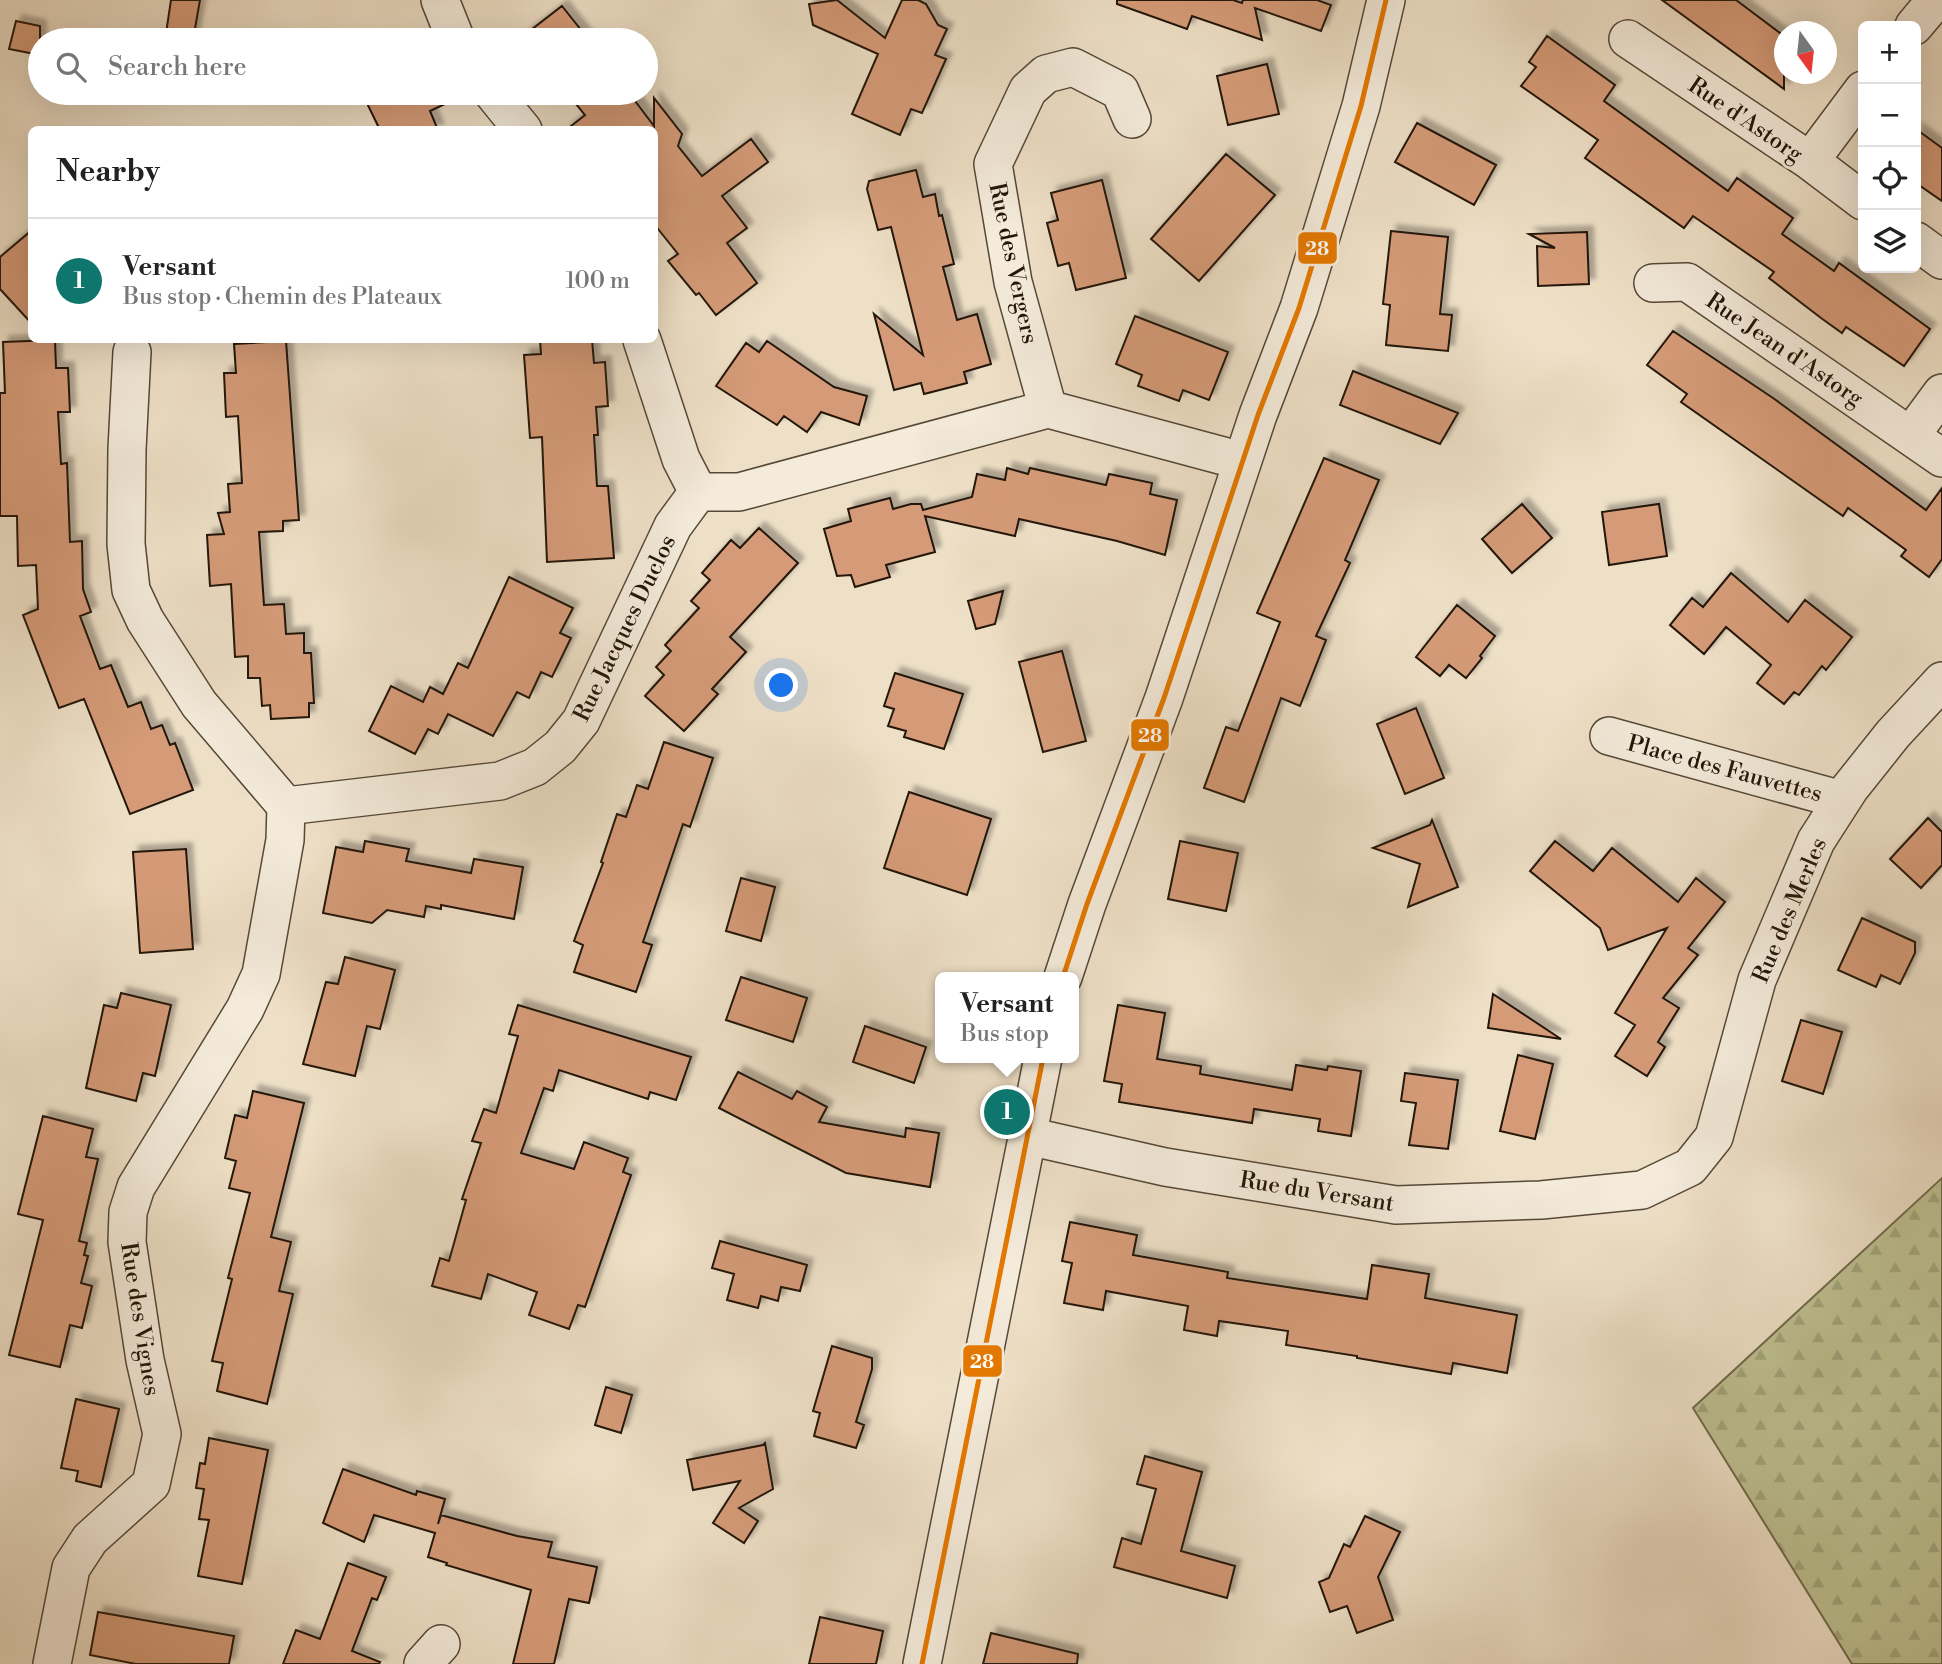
<!DOCTYPE html>
<meta charset="utf-8">
<style>
:root{--surface:#fff;--page:#f6f6f6;--text:#222;--muted:#767676;--line:#e0e0e0;--accent:#0f766e}
body{margin:0;font-family:"Libre Bodoni",serif;background:var(--page);color:var(--text)}
.controls{position:absolute;right:21px;top:21px;display:grid;overflow:hidden;border-radius:10px;box-shadow:0 7px 28px #0002}
.controls button{width:63px;height:63px;display:grid;place-items:center;padding:0;border:0;border-bottom:2px solid var(--line);background:var(--surface);color:var(--text);font:35px sans-serif}
.compass{position:absolute;left:1774px;top:21px;width:63px;height:63px;border-radius:50%;background:var(--surface);box-shadow:0 7px 28px #0002;rotate:165deg}
.you{position:absolute;left:782px;top:686px;width:24px;height:24px;margin:-18px;border:5px solid #fff;border-radius:50%;background:#1a73e8;box-shadow:0 0 0 10px #1a73e833}
.badge{display:grid;place-items:center;width:46px;height:46px;border-radius:50%;background:var(--accent);color:#fff;font-size:23px;font-weight:700}
.pin{position:absolute;translate:-50% -50%;border:4px solid #fff;box-shadow:0 2px 7px #0006}
.popup{position:absolute;left:935px;top:972px;width:144px;height:91px;box-sizing:border-box;display:grid;place-content:center;border-radius:10px;background:var(--surface);filter:drop-shadow(0 2px 5px #0005);font-size:23px;white-space:nowrap;color:var(--muted)}
.popup b{font-size:26px;color:var(--text)}
.popup::after{content:'';position:absolute;left:50%;top:100%;margin-left:-14px;border:14px solid transparent;border-top-color:var(--surface)}
.list{margin:0;padding:0;list-style:none}
h2{display:flex;justify-content:space-between;align-items:center;height:91px;margin:0;padding:0 28px;font-size:30px}
h2 small{font-size:23px;font-weight:400;color:var(--muted)}
.list li{display:grid;grid-template-columns:46px 1fr auto;gap:21px;align-items:center;box-sizing:border-box;height:126px;padding:0 28px;border-top:2px solid var(--line)}
.list b{display:block;font-size:26px;white-space:nowrap}
.list p{margin:0;font-size:23px;white-space:nowrap;color:var(--muted)}
.list em{font-size:23px;font-style:normal;color:var(--muted)}
.icon{flex:none;width:38px;height:38px;fill:none;stroke:currentColor;stroke-width:2;stroke-linecap:round;stroke-linejoin:round}
.map{position:relative;flex:none;width:1942px;height:1664px;overflow:hidden}
.search{position:absolute;background:var(--surface);box-shadow:0 7px 28px #0002;left:28px;top:28px;width:630px;height:77px;display:flex;align-items:center;gap:18px;box-sizing:border-box;padding:0 24px;border-radius:38px;color:var(--muted);font-size:26px}
.panel{position:absolute;background:var(--surface);box-shadow:0 7px 28px #0002;left:28px;top:126px;width:630px;height:217px;border-radius:10px}
.map>svg:first-child{display:block}
.forest{fill:url(#forest-firs);stroke:#706b4d;stroke-width:2}
.building{fill:#d59b78;stroke:#221508;stroke-width:2;filter:url(#shadow)}
.lines{fill:none;stroke-linecap:round;stroke-linejoin:round}
.minor-casing{stroke:#554838;stroke-width:40}
.minor{stroke:#f4ebdb;stroke-width:37}
.bus-1-casing{stroke:#f4ebdb;stroke-width:10}
.bus-1{stroke:#e47800;stroke-width:5}
.labels{text-anchor:middle;stroke-width:6;stroke-linejoin:round;paint-order:stroke}
.street-label{font-size:23px;fill:#221508;stroke:#f4ebdb}
.line-badge{stroke:#f4ebdb;stroke-width:2.5}
.badge-label{font-size:19px;text-anchor:middle;font-weight:bold;fill:#fff}
</style>
<div class="map">
<svg width="1942" height="1664" viewBox="0 0 1942 1664">
<defs>
<pattern id="forest-firs" width="22" height="20" patternUnits="userSpaceOnUse" patternTransform="scale(1.75)"><rect width="22" height="20" fill="#bec192"/><path d="M5 1l3.5 6h-7zM16 11l3.5 6h-7z" fill="#a3a57c"/></pattern>
<filter id="shadow"><feDropShadow dx="6" dy="-6" stdDeviation="2" flood-color="#0004"/></filter>
</defs>
<rect width="100%" height="100%" fill="#eee0c7"/>
<filter id="stains"><feTurbulence type="fractalNoise" baseFrequency=".00286" numOctaves="4"/><feColorMatrix values="0 0 0 0 .2 0 0 0 0 .09 0 0 0 0 .02 0 0 0 .5 -.17"/></filter>
<radialGradient id="worn" r=".72"><stop offset=".6" stop-color="#630" stop-opacity="0"/><stop offset="1" stop-color="#630" stop-opacity=".3"/></radialGradient>
<path class="forest" d="M1942,1178v486h-90l-159,-256z"/>
<path class="building" d="M171,0h29l-7,40h-28z
M837,0l48,38 17,-38h16l8,4 12,21 9,4 -12,26 11,4 -24,54 -11,-4 -11,26 -48,-21 26,-60 -65,-29 -4,-21z
M1117,0h116l9,3 1,-3h74l14,5 -10,26 -66,-23 7,32 -70,-24 -5,13 -70,-25z
M1662,0h74l48,36v53z
M562,6l27,34h-71z
M16,21l24,5v29l-31,-6z
M1547,36l68,49 -11,16 124,90 9,-13 56,40 -11,16 52,37 5,-8 91,66 -26,37 -58,-39 -4,6 -21,-15 -52,-40 5,-6 -81,-56 -9,12 -99,-70 13,-18 -77,-54 15,-19 -7,-5z
M1267,64l12,50 -51,11 -11,-49z
M362,93h106l-38,18 8,19h-58z
M567,93h62l25,33v-28l28,36 -4,12 24,30 49,-37 17,23 -46,34 25,32 -20,15 30,40 -41,32 -17,-22 -3,2 -28,-34 10,-7 -24,-30v-94h-88l19,-15z
M1417,123l79,42 -22,40 -79,-43z
M1916,129l26,19v53l-26,-18z
M1226,154l49,41 -76,86 -48,-42z
M916,170l7,27 12,-3 4,22 3,-1 12,49 -11,3 14,53 20,-6 14,50 -27,8 3,11 -43,11 -3,-11 -27,7 -20,-76 49,41 -32,-128 -13,3 -11,-41 2,-8z
M1102,180l24,98 -50,12 -7,-27 -11,3 -11,-43 11,-3 -7,-27z
M32,230v94l-32,-35v-32z
M1391,231l57,6 -8,77 12,1 -4,36 -62,-6 4,-40 -7,-1z
M1587,232l2,52 -51,2 -1,-40 18,2 -26,-14z
M1135,316l93,36 -19,48 -26,-10 -4,11 -41,-15 4,-11 -26,-11z
M1673,331l100,67 153,112 16,-22v71l-13,18 -28,-21 5,-6 -58,-42 -5,8 -162,-114 6,-8 -40,-29z
M55,340l1,28h12l2,44h-12l3,52 6,-1 3,79 12,-1 1,48 8,23 -11,4 20,53 11,-4 17,42 13,-5 10,27 11,-4 8,20 5,-2 18,47 -63,24 -46,-115 -25,9 -36,-93 15,-6 -2,-44 -18,1 -1,-50h-17v-123h5l-2,-51z
M540,340h52l2,23 11,-1 3,44 -12,1 2,28h-4l3,51h11l6,72 -67,4 -5,-125 -12,1 -6,-83 17,-1z
M286,341l13,179 -16,1v10l-24,1 5,73 20,-1 2,30 18,-1v20h7l3,50h-5v14l-38,2 -1,-14 -8,1 -2,-28h-12v-22l-13,1 -4,-73 -21,2 -3,-51 17,-1 -6,-21 12,-1 -2,-28 14,-1 -4,-67 -12,1 -2,-44h12l-2,-29z
M767,341l67,46 33,9 -8,29 -38,-13 -14,20 -23,-16 -7,9 -61,-39 30,-43 13,9z
M1353,371l105,42 -18,31 -100,-39z
M1324,458l55,22 -34,80 5,3 -34,73 10,4 -26,66 -19,-8 -37,104 -40,-14 22,-61 12,4 42,-109 -23,-9z
M1007,468l21,6 2,-6 76,17 3,-11 43,9 -2,11 27,6 -12,55 -48,-14 -98,-22 -4,17 -90,-20 10,36 -49,13 4,12 -35,10 -4,-12 -14,1 -13,-47 27,-8 -3,-12 42,-11 3,11 18,-5h10l2,6 49,-13 5,-23 28,6z
M1522,504l30,34 -40,35 -30,-34z
M1659,504l8,52 -58,9 -7,-53z
M759,528l39,35 -68,74 16,15 -34,37 6,5 -34,37 -39,-35 19,-21 -8,-8 15,-16 -6,-6 34,-37 -8,-7 19,-21 -8,-7 29,-33 9,8z
M1731,573l57,49 17,-22 47,37 -26,33 -4,-4 -23,29 -5,-3 -10,12 -27,-21 14,-18 -45,-38 -22,27 -34,-29 22,-27 11,9z
M509,577l64,31 -13,25 11,5 -19,39 -11,-5 -12,26 -12,-6 -24,44 -45,-22 -10,20 -10,-5 -13,25 -46,-23 22,-45 32,16 7,-15 13,7 15,-31 10,5z
M1003,591l-8,33 -19,5 -8,-28z
M1457,605l38,31 -15,20 2,2 -16,20 -17,-13 -9,11 -24,-19z
M1062,651l24,90 -43,11 -24,-90z
M895,673l68,21 -19,55 -40,-12 2,-6 -18,-5 6,-17 -10,-3z
M1416,708l28,70 -39,16 -28,-70z
M664,742l49,16 -23,69 -7,-3 -40,118 9,3 -16,47 -62,-20 9,-27 -9,-4 29,-78 -2,-1 16,-48 9,3 11,-32 11,4z
M909,792l82,27 -24,76 -83,-27z
M1928,818l14,14v33l-21,23 -31,-29z
M1432,820l26,67 -50,20 12,-43 -47,-16 57,-23z
M365,841l44,8 -3,12 65,12 3,-14 49,8 -9,52 -73,-14v4l-15,-3 -2,11 -37,-7 -15,13 -49,-10 13,-66 27,5z
M1180,841l58,12 -12,58 -58,-12z
M1555,841l38,30 19,-23 66,54 18,-24 29,24 -37,46 10,7 -35,43 16,10 -21,34 7,5 -18,29 -32,-20 20,-31 -20,-12 52,-85 -59,22 -8,-22 -70,-57z
M186,849l7,100 -53,4 -7,-101z
M741,878l34,9 -14,54 -35,-10z
M1862,918l53,24v11l-15,31 -19,-9 -5,12 -38,-17z
M345,957l50,13 -15,59 -13,-3 -12,50 -52,-12 23,-82 12,2z
M741,977l66,21 -14,44 -67,-22z
M121,993l50,12 -16,71 -12,-3 -7,28 -50,-13 18,-83 13,3z
M1493,994l68,45 -73,-11z
M518,1005l173,52 -15,43 -26,-8 -2,7 -89,-29 -6,21 -9,-3 -23,65 53,16 10,-27 44,16 -5,14 8,3 -46,132 -7,-2 -9,24 -40,-14 8,-23 -49,-18 -7,25 -49,-13 8,-28 9,3 17,-61 -4,-1 19,-56 -9,-2 12,-32 12,4 22,-77 -9,-2z
M1118,1005l47,8 -8,46 44,7 -1,8 92,16 4,-25 31,5 1,-4 33,5 -10,65 -33,-5 2,-12 -66,-10 -2,14 -133,-21 3,-18 -18,-3z
M1801,1020l41,12 -19,62 -41,-13z
M865,1026l61,21 -12,36 -61,-21z
M1518,1055l35,9 -18,75 -35,-8z
M738,1072l54,27 5,-8 30,16 -8,15 86,15 1,-9 33,5 -9,54 -84,-14 -127,-65z
M1405,1073l53,7 -10,69 -39,-4 7,-42 -15,-2z
M253,1091l51,12 -33,134 20,5 -12,49 14,3 -26,110 -50,-13 6,-28 -11,-2 20,-82 -4,-1 22,-85 -21,-5 7,-27 -11,-3 10,-43 12,3z
M43,1116l50,13 -7,28 12,2 -19,82 8,2 -3,12 4,1 -7,27 11,3 -10,42 -12,-3 -10,42 -51,-12 34,-135 -25,-6z
M1070,1222l67,13 -4,20 95,17 -1,6 140,21 5,-34 57,9 -4,24 92,17 -10,58 -54,-10 -2,11 -94,-16v-2l-71,-11 2,-14 -69,-10 -2,15 -33,-6 4,-24 -82,-15 -3,19 -39,-7 8,-40 -10,-2z
M720,1241l87,24 -7,26 -19,-4 -3,14 -17,-5 -3,12 -31,-8 7,-26 -22,-6z
M832,1346l40,12v11l-16,53 8,3 -8,23 -42,-12 6,-23 -7,-2z
M606,1387l26,8 -11,38 -26,-8z
M76,1399l43,10 -18,78 -25,-6 2,-10 -17,-3z
M209,1438l59,12 -26,134 -44,-8 11,-56 -10,-1 5,-30 -8,-1 4,-25 5,1z
M765,1443l8,46 -34,19 19,13 -14,22 -31,-20 27,-42 -47,9 -6,-30 76,-15z
M1145,1456l57,16 -21,79 54,15 -8,32 -113,-31 8,-29 19,6 15,-55 -19,-5z
M343,1469l73,26 1,-4 28,8 -7,25 3,-9 76,21 35,6 -4,15 49,10 -8,36 -20,-4 -15,65h-41l18,-74 -85,-25 1,-2 -19,-6 7,-24 -61,-18 -10,27 -41,-19z
M1365,1516l35,16 -22,45 15,43 -36,13 -10,-27 -17,6 -11,-30 10,-4 15,-34 6,3z
M348,1563l38,14 -9,23 -5,-2 -20,53 28,11 -1,2h-96l13,-34 24,9z
M98,1612l136,24 -5,28h-93l-46,-9z
M820,1617l63,14 -7,33h-67z
M991,1633l87,21 -1,10h-94z"/>
<g class="lines">
<g class="minor-casing">
<path id="minor" d="M440,0l16,40
M1914,26l15,-18 1,-8
M1628,39l182,122 53,40
M493,93l30,37
M1810,161l53,-71
M1916,241l26,19
M1653,283l34,-1 255,176
M642,340l39,119 17,33
M132,352l-5,97 -1,95 5,46 14,30 54,84 87,102 214,-25 35,-14 25,-20 21,-26 92,-195 25,-34h41l309,-83 194,52
M1048,409l-35,-127 -20,-118 35,-74 18,-16 27,-7 47,24 12,28
M1911,435l31,-42
M1609,736l233,64
M1063,977l24,-73 77,-206 94,-283 41,-107 62,-202 25,-106
M1028,1136l137,31 231,38 145,-5 101,-10 48,-23 24,-30 43,-157 59,-139 34,-53 43,-54 49,-53
M52,1664l19,-96 19,-29 61,-55 11,-50 -17,-74 -18,-118 1,-30 8,-25 109,-178 16,-35 24,-134 1,-34
M423,1664l18,-20
M922,1664l121,-606"/>
</g>
<use href="#minor" class="minor"/>
<g class="bus-1-casing">
<path id="bus-1" d="M1063,977l24,-73 77,-206 94,-283 41,-107 62,-202 25,-106
M922,1664l121,-606"/>
</g>
<use href="#bus-1" class="bus-1"/>
</g>
<g class="labels">
<g class="street-label">
<text transform="translate(1746 119) rotate(34)" y="8">Rue d'Astorg</text>
<text transform="translate(1014 263) rotate(78)" y="8">Rue des Vergers</text>
<text transform="translate(1785 349) rotate(34)" y="8">Rue Jean d'Astorg</text>
<text transform="translate(624 628) rotate(-64)" y="8">Rue Jacques Duclos</text>
<text transform="translate(1725 768) rotate(15)" y="8">Place des Fauvettes</text>
<text transform="translate(1789 910) rotate(-67)" y="8">Rue des Merles</text>
<text transform="translate(1317 1191) rotate(9)" y="8">Rue du Versant</text>
<text transform="translate(141 1319) rotate(81)" y="8">Rue des Vignes</text>
</g>
</g>
<g class="line-badge">
<rect x="1297" y="231" width="41" height="34" rx="7" fill="#e47800"/>
<rect x="1130" y="718" width="40" height="34" rx="7" fill="#e47800"/>
<rect x="962" y="1344" width="41" height="34" rx="7" fill="#e47800"/>
</g>
<g class="badge-label">
<text x="1317" y="255">28</text>
<text x="1150" y="742">28</text>
<text x="982" y="1368">28</text>
</g>
<rect width="100%" height="100%" filter="url(#stains)"/>
<rect width="100%" height="100%" fill="url(#worn)"/>
</svg>
<div class="controls">
<button>+</button>
<button>−</button>
<button><svg class="icon" aria-label="locate" viewBox="0 0 24 24"><circle cx="12" cy="12" r="6"/><path d="M12 2v4M12 18v4M2 12h4M18 12h4"/></svg></button>
<button><svg class="icon" aria-label="layers" viewBox="0 0 24 24"><path d="M12 4l9 5-9 5-9-5zM3 14l9 5 9-5"/></svg></button>
</div>
<svg class="compass" viewBox="-18 -18 36 36"><path d="M0-13l5 13h-10z" fill="#e53935"/><path d="M0 13l5-13h-10z" fill="#767676"/></svg>
<div class="you"></div>
<div class="pin badge" style="left:1007px;top:1112px">1</div>
<div class="popup"><b>Versant</b>Bus stop</div>
<div class="search"><svg class="icon" aria-label="search" viewBox="0 0 24 24"><circle cx="10" cy="10" r="6"/><path d="M15 15l6 6"/></svg>Search here</div>
<section class="panel">
<h2>Nearby<small></small></h2>
<ul class="list">
<li><span class="badge">1</span><div><b>Versant</b><p>Bus stop · Chemin des Plateaux</p></div><em>100 m</em></li>
</ul>
</section>
</div>
